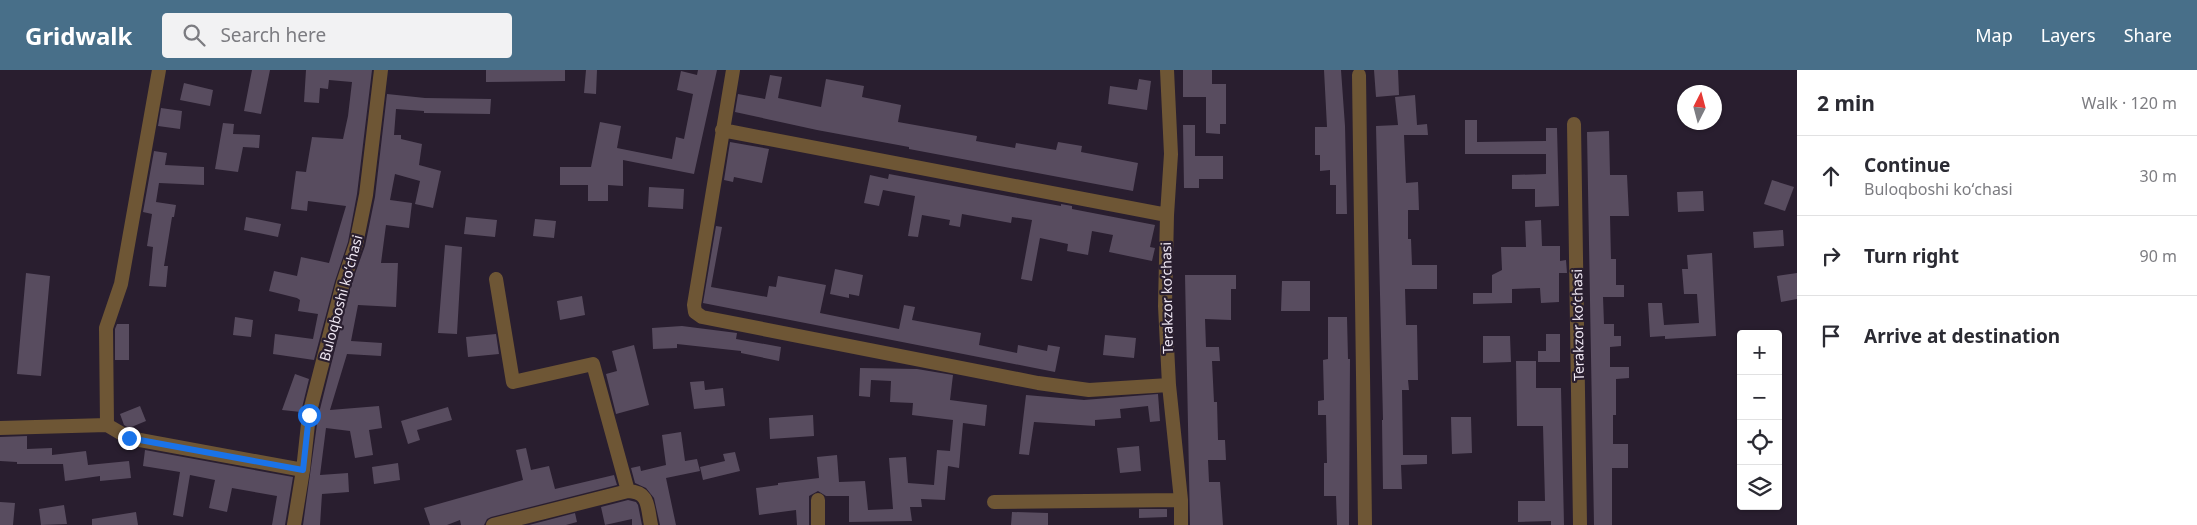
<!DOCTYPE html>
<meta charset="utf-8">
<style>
:root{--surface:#fff;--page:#f2f2f3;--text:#2b2b33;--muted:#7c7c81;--line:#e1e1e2;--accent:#486f89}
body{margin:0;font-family:"Noto Sans",sans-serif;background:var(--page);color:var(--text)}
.controls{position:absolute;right:15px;bottom:15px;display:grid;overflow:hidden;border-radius:5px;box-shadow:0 1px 4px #0004}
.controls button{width:45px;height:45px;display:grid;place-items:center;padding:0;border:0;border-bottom:1px solid var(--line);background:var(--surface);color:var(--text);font:25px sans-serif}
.compass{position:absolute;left:1677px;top:15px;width:45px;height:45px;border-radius:50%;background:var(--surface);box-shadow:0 1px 4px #0004;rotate:6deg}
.stop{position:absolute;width:15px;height:15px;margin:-11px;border:4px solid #1a73e8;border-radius:50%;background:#fff}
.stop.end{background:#1a73e8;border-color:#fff;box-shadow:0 1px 5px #0008}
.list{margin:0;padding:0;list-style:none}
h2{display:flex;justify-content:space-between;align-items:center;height:65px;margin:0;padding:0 20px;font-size:21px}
h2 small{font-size:16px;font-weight:400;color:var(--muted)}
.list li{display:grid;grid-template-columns:32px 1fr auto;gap:15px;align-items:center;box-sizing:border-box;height:80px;padding:0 20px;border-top:1px solid var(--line)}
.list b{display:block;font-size:19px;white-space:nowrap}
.list p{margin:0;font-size:16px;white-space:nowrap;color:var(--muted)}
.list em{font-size:16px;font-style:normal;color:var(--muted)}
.icon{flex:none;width:28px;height:28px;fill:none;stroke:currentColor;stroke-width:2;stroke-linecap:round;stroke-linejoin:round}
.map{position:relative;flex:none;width:1797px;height:455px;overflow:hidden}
header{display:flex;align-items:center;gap:30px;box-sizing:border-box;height:70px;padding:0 25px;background:var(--accent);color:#fff}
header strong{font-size:24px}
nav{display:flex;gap:28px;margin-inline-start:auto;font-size:18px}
.search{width:350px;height:45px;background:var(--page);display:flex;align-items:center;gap:12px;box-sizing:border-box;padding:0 18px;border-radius:5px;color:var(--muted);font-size:19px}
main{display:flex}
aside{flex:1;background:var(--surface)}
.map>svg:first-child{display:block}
.building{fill:#584c5f}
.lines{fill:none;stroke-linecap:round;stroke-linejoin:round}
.street{stroke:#6e5635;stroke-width:14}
.route{stroke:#1a73e8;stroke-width:6}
.labels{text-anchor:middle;stroke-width:4.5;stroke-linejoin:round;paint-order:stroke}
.street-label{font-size:14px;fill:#f1e9f5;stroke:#291e2f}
</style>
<header>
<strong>Gridwalk</strong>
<div class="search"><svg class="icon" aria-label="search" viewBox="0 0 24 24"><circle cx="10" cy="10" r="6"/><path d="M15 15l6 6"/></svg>Search here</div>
<nav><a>Map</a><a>Layers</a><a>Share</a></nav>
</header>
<main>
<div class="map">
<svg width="1797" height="455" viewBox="0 0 1797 455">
<rect width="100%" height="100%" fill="#291e2f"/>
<path class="building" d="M252,0h18l-9,44 -17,-3z
M306,0h66l-15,124 -9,48 -13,39 -21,79 -41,-6 2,-20 38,5 5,-25 -20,-3 2,-11 -3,-2 -28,-7 5,-20 23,5 4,-19 28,6 17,-57 -38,-5 -1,10 -16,-2 3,-23 2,-15 10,1 6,-35 31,2 5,-23 4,-34 -23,-2 -1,9 -8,-1 -1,15 -15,-1z
M486,0h79v11l-79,1z
M586,0h11l-1,24 -12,-1z
M698,0h19l-23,104 -71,-14v26l-15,-1v16h-20v-16h-28v-18h31l9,-45 21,4 -4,22 55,11 4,-22 8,2 9,-45 -16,-4 4,-19 16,4z
M1183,0h29v14h14v40h-6v10l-14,-1v-36h-23z
M1324,0h17l4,56 2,88h-11v-29h-6v-15l-10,1v-16h-5v-28h12z
M1374,0h24l1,25 -23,2z
M770,5l12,2 -4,21 43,9 5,-28 38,7 -2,11 39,8 -3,17 79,14 -1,5 39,7 1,-5 40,7 2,-8 24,4 -1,6 57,11 -5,28 -224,-42v-2l-92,-17 -82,-18 3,-18 27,5z
M1139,9l12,2 -4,29 -39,-6 2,-18 27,4z
M184,13l29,7 -3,16 -30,-6z
M387,24l38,4 66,1 -1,15 -66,-1v-2l-28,-2 -2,26h7v4l21,5 -3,21 22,6 -8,37 -18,-4 5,-23 -25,-7 -5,26 22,3 -3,25 -23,-3 -5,38h17l-2,44 -38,-2 -7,36 31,2 -1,13 -34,-2 -17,56 49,-4 3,22 -13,2 4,25 -18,3 -5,-27 -24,-3 -6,47 28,-2 1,19 -27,2 -2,31h-17l15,-108 33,-132 14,-39 10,-49z
M1415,25l2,30 10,-1 1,11h-24l2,48 12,-1 1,28h-11v29h3l1,26h25v24h-32l1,36h11l1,55h-10l1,10h-7l1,65h24v9l-26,1 1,24h-19l-1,-69h1l-7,-294 22,-1 -3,-28z
M161,38l21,3 -2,18 -22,-3z
M1465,50h12v22l69,-1v-13h11l2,78 -24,1v-18h-23v-14l34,-1v-20h-81z
M223,53l11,1 -1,10 27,1 -1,13 -16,-1 -5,25 -23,-3z
M1183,55h12v31h28v23h-24v9h-15z
M1609,61l1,44h17l2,41h-19l1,43h5v26h8v12h-21l1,27h10v12h7v10l-11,1v20h19v11l-13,1v36h-3v29h15v24h-16v57h-18l-7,-393z
M730,72l39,7 -7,34 -28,-6 -1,5 -9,-2z
M154,81l13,2 -2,12 39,2v18l-45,-2 -3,19 20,3 -2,12h-2l-8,49h4l-2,21 -17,-1 4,-39 -6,-1 5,-32 -9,-2z
M889,104l172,32v-2l11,2v3l83,16 -5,22 5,1 -3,13 -43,-9 4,-17 -21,-4 -4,24 -21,-4 1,-7 -28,-6 -8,43 -11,-2 11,-59 -20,-3 -1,6 -49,-9 -2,13 -11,-2 1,-5 -28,-5 -4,22 -10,-1 7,-40 -32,-6 -4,16 -15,-3 6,-28 18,4z
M1772,110l22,7 -9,24 -21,-7z
M649,117l35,2 -1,20 -35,-2z
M1703,121l1,20 -26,1 -1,-20z
M246,147l35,7 -3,13 -34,-7z
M466,147l31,3 -2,17 -31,-3z
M535,149l21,2 -2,17 -21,-2z
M1541,150l1,26h18v15l6,-1 1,13h-8v29l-18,1 -1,-15 -28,1v14l-39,1v-11h19v-18l10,-5 -1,-23h25l-1,-26z
M716,156l6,1 -11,60 56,10 2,-11 7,1 2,-11 48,9 -6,28 79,16 5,-24 11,2 -3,13 69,13 -2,12 38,8 1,-8 29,6 1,-6 12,2 -5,25 -352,-69z
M1783,160l1,16 -30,2 -1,-16z
M445,175l17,2 -5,87 -19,-1z
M1712,183l4,83 -51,3v-3l-15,1 -2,-34h14l2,22 35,-2 -2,-29h-13l-2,-25h6l-1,-14z
M835,199l28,6 -4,21 -10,-2v4l-19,-4z
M26,203l24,3 -9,100 -24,-2z
M1797,203v26l-16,3 -4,-26z
M1185,205h51v14h-5v31l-26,-1 1,28h13l1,14h-8l2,41h3l1,38h7l1,20h-18l1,22h11l3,43h-33z
M1282,211h28v30h-29z
M582,226l3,19 -25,5 -3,-19z
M235,247l18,3 -2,17 -18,-2z
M1328,247h19l1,42h2l-1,166h-12l-1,-29h-12v-33h3l-1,-48h-8v-14l6,-1 -1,-40 5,-1z
M117,254h12v36h-14v-31z
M682,256l55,7 -1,6 45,8 -2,14 -38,-8v-2l-64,-7v4l-24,1 -1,-21z
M496,264l3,20 -31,3 -2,-20z
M1546,264h14v28h-22v-11h8z
M1105,265l31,3 -2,20 -31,-3z
M1483,266h27l1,26 -28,1z
M634,275l15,60 -33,9 -10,-40 11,-3 -5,-20z
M1516,291h20v27h25l3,137h-13v-4l-33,1v-21h27l-2,-75h-26z
M860,298l57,1 36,6 -3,25 37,5 -2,21 -22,-3 -4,45 -11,-2 -3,34 -24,-1 1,8h-12l2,14 -63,1v-26h-23l-8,-5 -9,5v29h-12l-1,-15 -37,5 -3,-27 22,-3v-2l41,-5 -2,-21 20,-2 2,27 26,-1 3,29 25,-1 -4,-51 17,-1 2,26 26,2 3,-35 13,1 3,-31 -41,-5 1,-12 -23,-1 1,-21 -20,-1 -1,17 -11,-1z
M295,304l14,5 -8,33 -19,-2z
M704,311l1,9 18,-2 2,18 -31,3 -4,-27z
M1158,324l2,27 -10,1 -2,-16 -28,3 1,9 -26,2v6l-61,-4 -5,33 -10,-1 7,-59 58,5z
M140,336l6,15 -17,7 -5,-3 -4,-11z
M448,337l4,13 -35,10 3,10 -12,4 -7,-23z
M813,345l1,21 -44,3 -1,-21z
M1451,347h20l1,36 -20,1z
M681,362l4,29 12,-2 3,12 -34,7 10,47h-16l-6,-27 -8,-10 -11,-5 -4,-15 9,-2 1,5 25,-6 -4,-30z
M27,366v13l25,-1v7l34,-4 2,14 41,-4 2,17 -31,3v-5l-35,5 -2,-17h-46v-2l-17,-1v-24z
M1139,376l2,25 -21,2 -3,-25z
M526,378l5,22 18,-4 6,23 59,-14 3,10 -126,32 -4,2 -3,6h-23l-1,-5 -13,5h-17l-6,-17 99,-28 -7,-30z
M145,380l148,27 -8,48h-13l5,-29 -45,-8 -5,24 -18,-4 6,-28 -25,-5 -7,42 -10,-2 7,-43 -37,-6z
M735,382l5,19 -37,9 -3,-13 25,-6 -2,-7z
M398,393l2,17 -26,4 -2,-17z
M628,430l8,2 2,3 4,20h-10v-6l-27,6 -4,-18z
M0,432l15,1 -2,22h-13z
M64,435l3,19 -26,1 -2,-16z
M1139,439h28v8l-28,1z
M136,442l2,13h-46v-6z
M1012,442l36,1v12h-37z
M575,443l2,9 -11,3h-37z"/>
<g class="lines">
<path class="street" d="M733,0l-39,235 1,7 7,5 336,66 51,7 80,-5
M1167,0l4,84 -4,61 -2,91 4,79 12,115v25
M1359,5l6,450
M1574,54l6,401
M722,60l445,85
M496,209l17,103 80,-18 35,127
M107,355l-1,-97 15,-44 38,-214
M0,358l107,-3 22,13 174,32
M994,432l187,-2
M294,455l9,-55 6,-55 34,-132 13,-39 10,-49 15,-125
M493,455l135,-34c22,1 19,16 23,34
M818,455v-25"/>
</g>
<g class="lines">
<path class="route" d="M129,368l174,32 6,-55"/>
</g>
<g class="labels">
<g class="street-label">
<text transform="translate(341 228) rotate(-75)" y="5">Buloqboshi koʻchasi</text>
<text transform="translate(1167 228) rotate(-91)" y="5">Terakzor koʻchasi</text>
<text transform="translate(1578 255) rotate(-91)" y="5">Terakzor koʻchasi</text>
</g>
</g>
</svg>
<div class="controls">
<button>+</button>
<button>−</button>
<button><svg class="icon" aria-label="locate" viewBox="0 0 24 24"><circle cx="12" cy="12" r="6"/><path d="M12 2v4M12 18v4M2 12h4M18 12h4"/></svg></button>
<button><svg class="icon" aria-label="layers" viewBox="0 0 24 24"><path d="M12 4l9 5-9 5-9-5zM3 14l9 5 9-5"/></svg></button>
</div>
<svg class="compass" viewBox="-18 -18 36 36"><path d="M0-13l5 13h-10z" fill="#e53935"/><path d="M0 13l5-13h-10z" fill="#7c7c81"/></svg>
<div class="stop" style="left:309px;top:345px"></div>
<div class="stop end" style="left:129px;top:368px"></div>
</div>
<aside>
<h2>2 min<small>Walk · 120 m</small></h2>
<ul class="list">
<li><svg class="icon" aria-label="ahead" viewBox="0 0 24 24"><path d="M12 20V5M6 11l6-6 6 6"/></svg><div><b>Continue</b><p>Buloqboshi koʻchasi</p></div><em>30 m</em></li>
<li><svg class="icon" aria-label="right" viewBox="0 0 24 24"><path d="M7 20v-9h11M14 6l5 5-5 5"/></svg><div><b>Turn right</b></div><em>90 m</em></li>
<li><svg class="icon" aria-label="arrive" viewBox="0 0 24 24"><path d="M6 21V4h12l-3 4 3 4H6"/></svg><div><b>Arrive at destination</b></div></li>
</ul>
</aside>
</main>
